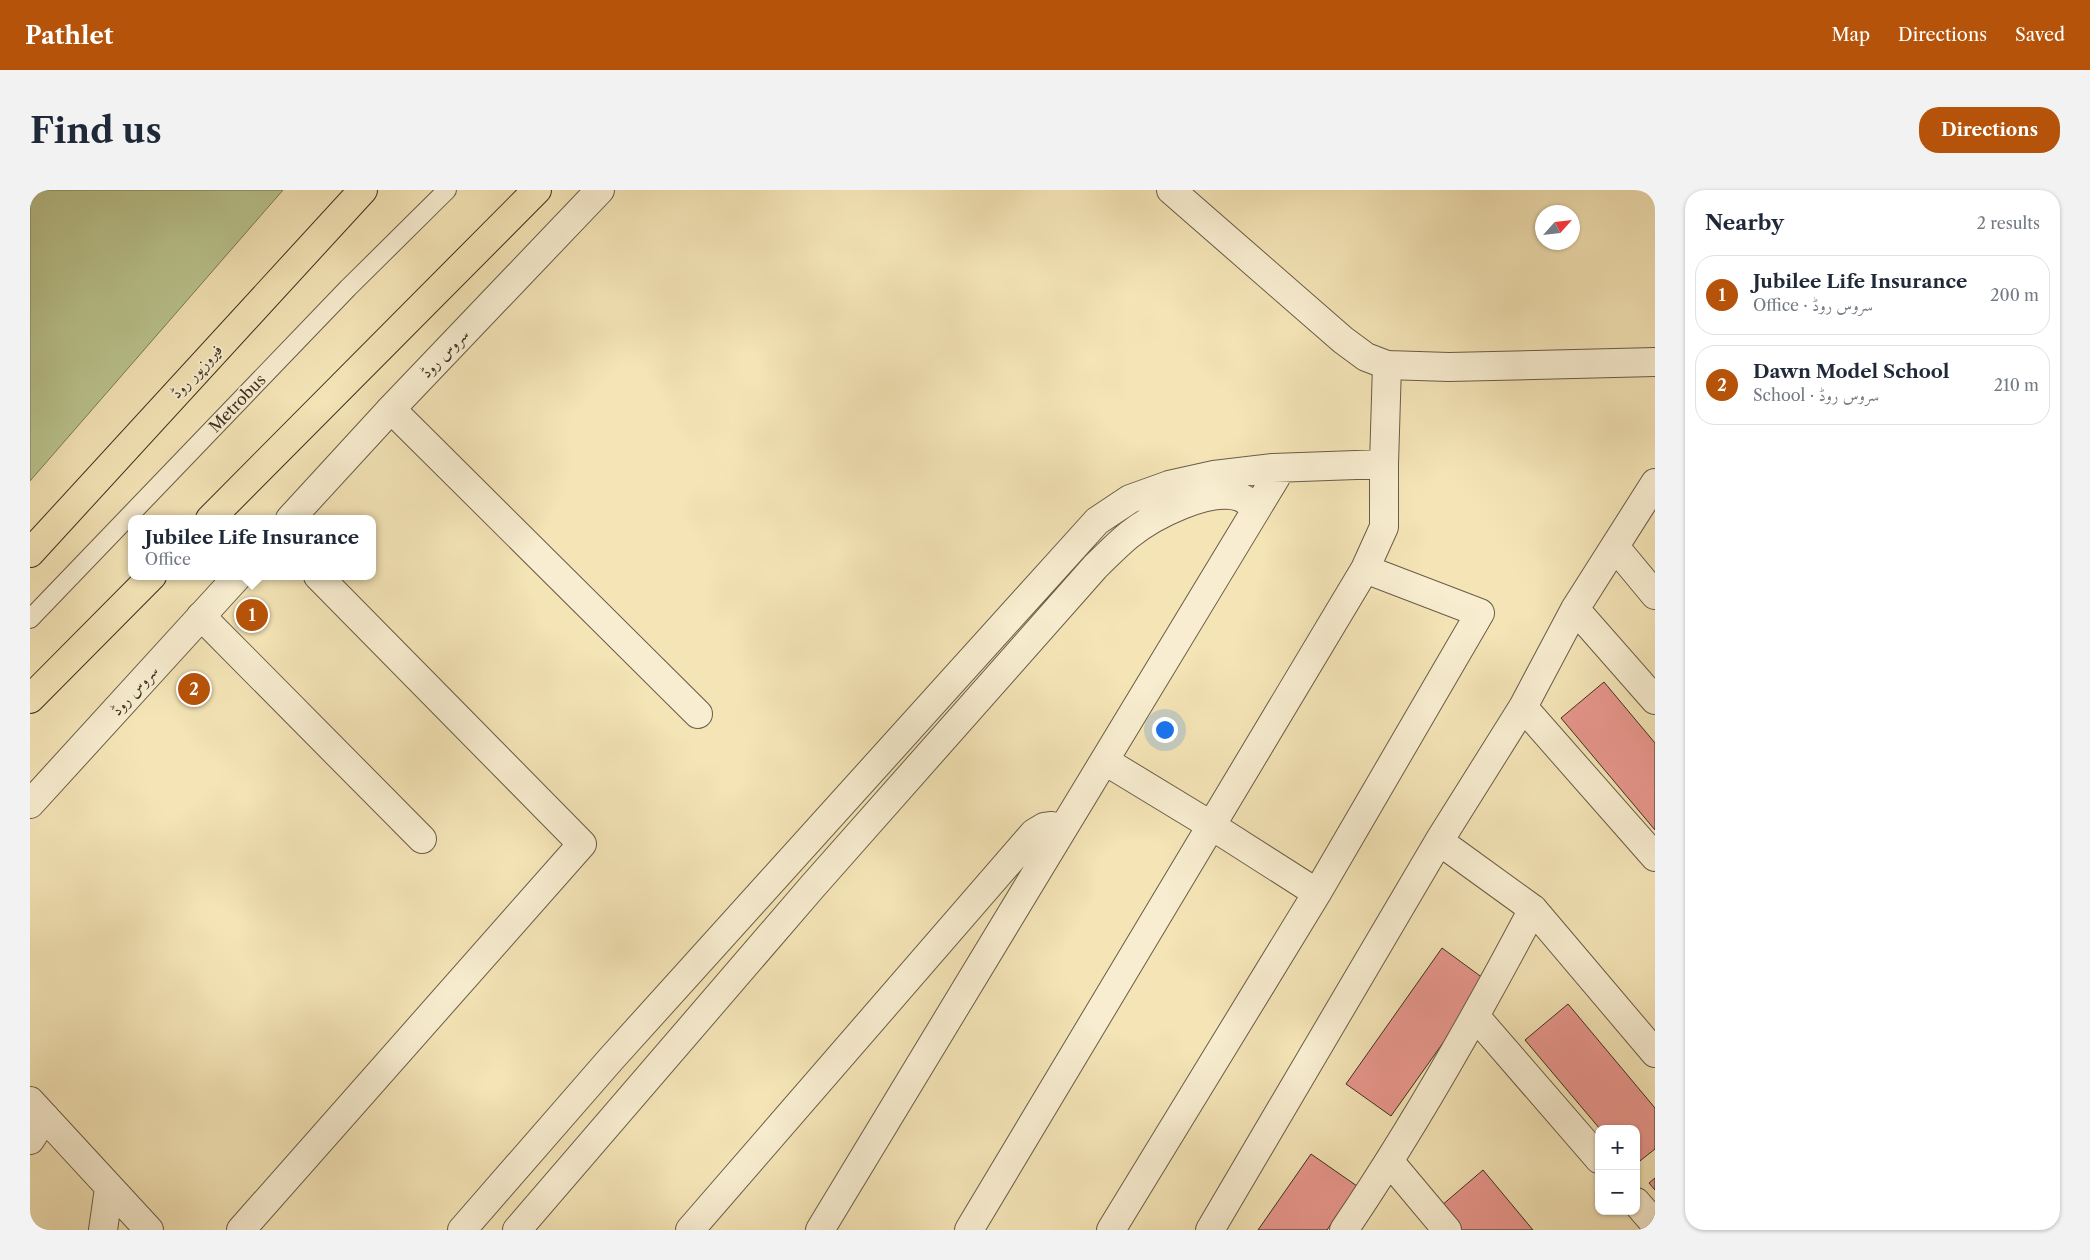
<!DOCTYPE html>
<meta charset="utf-8">
<style>
:root{--surface:#fff;--page:#f2f2f3;--text:#1f2937;--muted:#747a83;--line:#e0e1e3;--accent:#b45309}
body{margin:0;font-family:"Libre Caslon Text",Amiri,serif;background:var(--page);color:var(--text)}
.controls{position:absolute;right:15px;bottom:15px;display:grid;overflow:hidden;border-radius:10px;box-shadow:0 1px 4px #0004}
.controls button{width:45px;height:45px;display:grid;place-items:center;padding:0;border:0;border-bottom:1px solid var(--line);background:var(--surface);color:var(--text);font:25px sans-serif}
.compass{position:absolute;left:1505px;top:15px;width:45px;height:45px;border-radius:50%;background:var(--surface);box-shadow:0 1px 4px #0004;rotate:63deg}
.you{position:absolute;left:1134px;top:539px;width:18px;height:18px;margin:-12px;border:4px solid #fff;border-radius:50%;background:#1a73e8;box-shadow:0 0 0 8px #1a73e833}
.badge{display:grid;place-items:center;width:32px;height:32px;border-radius:50%;background:var(--accent);color:#fff;font-size:16px;font-weight:700}
.pin{position:absolute;translate:-50% -50%;border:2px solid #fff;box-shadow:0 1px 5px #0006}
.popup{position:absolute;left:98px;top:325px;width:248px;height:65px;box-sizing:border-box;display:grid;place-content:center;border-radius:10px;background:var(--surface);filter:drop-shadow(0 1px 4px #0005);font-size:16px;white-space:nowrap;color:var(--muted)}
.popup b{font-size:19px;color:var(--text)}
.popup::after{content:'';position:absolute;left:50%;top:100%;margin-left:-10px;border:10px solid transparent;border-top-color:var(--surface)}
.list{margin:0;padding:0;list-style:none}
h2{display:flex;justify-content:space-between;align-items:center;height:65px;margin:0;padding:0 20px;font-size:21px}
h2 small{font-size:16px;font-weight:400;color:var(--muted)}
.list li{display:grid;grid-template-columns:32px 1fr auto;gap:15px;align-items:center;box-sizing:border-box;height:80px;margin:0 10px 10px;padding:0 10px;border:1px solid var(--line);border-radius:20px}
.list b{display:block;font-size:19px;white-space:nowrap}
.list p{margin:0;font-size:16px;white-space:nowrap;color:var(--muted)}
.list em{font-size:16px;font-style:normal;color:var(--muted)}
.map{position:relative;flex:none;width:1625px;height:1040px;overflow:hidden;border-radius:20px}
header{display:flex;align-items:center;gap:30px;box-sizing:border-box;height:70px;padding:0 25px;background:var(--accent);color:#fff}
header strong{font-size:24px}
nav{display:flex;gap:28px;margin-inline-start:auto;font-size:18px}
.intro{display:flex;align-items:center;justify-content:space-between;box-sizing:border-box;height:120px;padding:0 30px}
h1{margin:0;font-size:35px}
.button{padding:12px 22px;border-radius:20px;background:var(--accent);color:#fff;font-size:18px;font-weight:700}
main{display:flex;gap:30px;padding:0 30px}
aside{flex:1;background:var(--surface);border-radius:20px;box-shadow:0 1px 4px #0004}
.map>svg:first-child{display:block}
.green{fill:#bac48e;stroke:#7a7a58}
.building{fill:#e8978d;stroke:#3b3022}
.lines{fill:none;stroke-linecap:round;stroke-linejoin:round}
.service-casing{stroke:#695d47;stroke-width:20}
.minor-casing{stroke:#695d47;stroke-width:30}
.tertiary-casing{stroke:#695d47;stroke-width:30}
.primary-casing{stroke:#3b3022;stroke-width:30}
.service{stroke:#f8edd0;stroke-width:18}
.minor{stroke:#f8edd0;stroke-width:28}
.tertiary{stroke:#f8edd0;stroke-width:28}
.primary{stroke:#f4e4b6;stroke-width:28}
.labels{text-anchor:middle;stroke-width:4;stroke-linejoin:round;paint-order:stroke}
.street-label{font-size:16px;fill:#3b3022;stroke:#f8edd0}
</style>
<header>
<strong>Pathlet</strong>
<nav><a>Map</a><a>Directions</a><a>Saved</a></nav>
</header>
<div class="intro"><h1>Find us</h1><a class="button">Directions</a></div>
<main>
<div class="map">
<svg width="1625" height="1040" viewBox="0 0 1625 1040">
<rect width="100%" height="100%" fill="#f4e4b6"/>
<filter id="stains"><feTurbulence type="fractalNoise" baseFrequency=".004" numOctaves="4"/><feColorMatrix values="0 0 0 0 .2 0 0 0 0 .09 0 0 0 0 .02 0 0 0 .5 -.17"/></filter>
<radialGradient id="worn" r=".72"><stop offset=".6" stop-color="#630" stop-opacity="0"/><stop offset="1" stop-color="#630" stop-opacity=".3"/></radialGradient>
<path class="green" d="M0,0h253l-253,291z"/>
<path class="building" d="M1574,492l51,61v87l-94,-112z
M1412,758l45,33 -96,135 -45,-32z
M1538,814l87,104v41l-19,15v-35h-36l-75,-89z
M1281,964l46,32 -30,44h-69z
M1453,980l50,60h-72l-20,-24z
M1625,988v12l-6,-7z"/>
<g class="lines">
<g class="service-casing">
<path id="service" d="M0,429l318,-331 99,-98"/>
</g>
<g class="minor-casing">
<path id="minor" d="M361,219l307,305
M1586,358l39,47
M1545,419l80,91
M171,426l221,223
M1493,517l132,150
M1075,571l107,65 105,67
M1409,651l94,68 122,144
M1446,827l123,142
M0,911l119,129
M0,950l15,-23
M1360,972l57,68
M1606,1012l19,22
M73,1040l6,-42
M211,1040l341,-386 -264,-268
M432,1040l149,-171 486,-538 33,-22 39,-14 45,-10 59,-7 111,-4 3,-99
M487,1040l295,-343 283,-320c11,-11 22,-22 34,-32 24,-19 79,-48 111,-38 5,2 11,7 16,10
M660,1040l344,-397 10,-6 8,-1 9,6
M790,1040l456,-753 -3,-9
M939,1040l396,-661 19,-42v-63
M1081,1040l206,-337 163,-280 -115,-44
M1180,1040l229,-389 84,-134 52,-98 80,-126
M1314,1040c70,-103 131,-211 189,-321"/>
</g>
<g class="tertiary-casing">
<path id="tertiary" d="M1141,0l172,150 23,17 21,8 62,2 206,-5
M260,329l101,-110 209,-219
M0,614l208,-228"/>
</g>
<g class="primary-casing">
<path id="primary" d="M180,329l327,-329
M0,363l333,-363
M0,509l122,-123"/>
</g>
<use href="#service" class="service"/>
<use href="#minor" class="minor"/>
<use href="#tertiary" class="tertiary"/>
<use href="#primary" class="primary"/>
</g>
<g class="labels">
<g class="street-label">
<text transform="translate(414 163) rotate(-46)" y="6">سروس روڈ</text>
<text transform="translate(166 181) rotate(-47)" y="6">فیروزپور روڈ</text>
<text transform="translate(207 213) rotate(-46)" y="6">Metrobus</text>
<text transform="translate(104 500) rotate(-48)" y="6">سروس روڈ</text>
</g>
</g>
<rect width="100%" height="100%" filter="url(#stains)"/>
<rect width="100%" height="100%" fill="url(#worn)"/>
</svg>
<div class="controls">
<button>+</button>
<button>−</button>
</div>
<svg class="compass" viewBox="-18 -18 36 36"><path d="M0-13l5 13h-10z" fill="#e53935"/><path d="M0 13l5-13h-10z" fill="#747a83"/></svg>
<div class="you"></div>
<div class="pin badge" style="left:222px;top:425px">1</div>
<div class="popup"><b>Jubilee Life Insurance</b>Office</div>
<div class="pin badge" style="left:164px;top:499px">2</div>
</div>
<aside>
<h2>Nearby<small>2 results</small></h2>
<ul class="list">
<li><span class="badge">1</span><div><b>Jubilee Life Insurance</b><p>Office · سروس روڈ</p></div><em>200 m</em></li>
<li><span class="badge">2</span><div><b>Dawn Model School</b><p>School · سروس روڈ</p></div><em>210 m</em></li>
</ul>
</aside>
</main>
